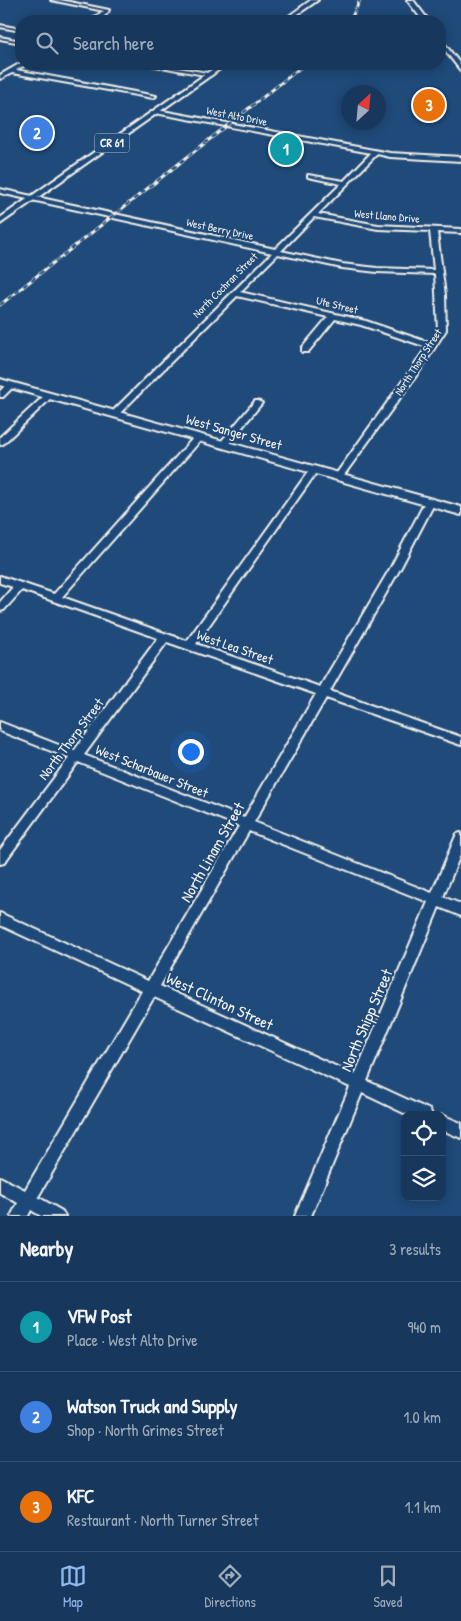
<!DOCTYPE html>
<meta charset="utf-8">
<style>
:root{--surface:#17385c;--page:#244365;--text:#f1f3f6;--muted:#9eacbb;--line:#365272;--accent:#90b9f0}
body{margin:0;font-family:"Patrick Hand",sans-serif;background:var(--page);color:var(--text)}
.controls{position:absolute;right:15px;bottom:15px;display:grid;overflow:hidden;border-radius:10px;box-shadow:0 2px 12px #0003}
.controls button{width:45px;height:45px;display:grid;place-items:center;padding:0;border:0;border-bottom:1px solid var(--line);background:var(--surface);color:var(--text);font:25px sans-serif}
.compass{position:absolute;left:341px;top:85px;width:45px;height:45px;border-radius:50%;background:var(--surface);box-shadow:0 2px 12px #0003;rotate:26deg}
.you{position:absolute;left:190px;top:751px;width:18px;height:18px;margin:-12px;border:4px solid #fff;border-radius:50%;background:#1a73e8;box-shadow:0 0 0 8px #1a73e833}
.badge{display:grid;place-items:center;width:32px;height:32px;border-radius:50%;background:var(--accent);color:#fff;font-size:16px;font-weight:700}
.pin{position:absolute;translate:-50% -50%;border:2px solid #fff;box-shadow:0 1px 5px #0006}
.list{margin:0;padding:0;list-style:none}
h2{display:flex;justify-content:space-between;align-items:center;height:65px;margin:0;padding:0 20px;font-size:21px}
h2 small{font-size:16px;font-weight:400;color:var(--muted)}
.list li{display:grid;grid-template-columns:32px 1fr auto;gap:15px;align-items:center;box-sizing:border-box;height:90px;padding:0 20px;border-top:1px solid var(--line)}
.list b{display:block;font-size:19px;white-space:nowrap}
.list p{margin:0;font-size:16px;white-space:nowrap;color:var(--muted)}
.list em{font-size:16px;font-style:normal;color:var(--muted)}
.icon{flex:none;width:28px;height:28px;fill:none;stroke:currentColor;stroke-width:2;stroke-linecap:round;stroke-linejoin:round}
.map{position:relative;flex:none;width:461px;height:1216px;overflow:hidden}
.search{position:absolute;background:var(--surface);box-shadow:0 2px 12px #0003;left:15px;right:15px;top:15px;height:55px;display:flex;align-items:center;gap:12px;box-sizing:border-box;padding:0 18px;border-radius:20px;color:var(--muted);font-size:19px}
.sheet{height:335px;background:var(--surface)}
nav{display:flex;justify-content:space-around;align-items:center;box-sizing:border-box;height:70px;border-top:1px solid var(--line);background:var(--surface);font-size:14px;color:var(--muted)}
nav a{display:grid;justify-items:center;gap:2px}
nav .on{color:var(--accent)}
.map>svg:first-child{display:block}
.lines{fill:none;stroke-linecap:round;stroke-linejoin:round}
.minor-casing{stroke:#f4f1e8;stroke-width:4}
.major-casing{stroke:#f4f1e8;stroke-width:4}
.minor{fill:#1f4a7a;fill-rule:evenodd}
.major{fill:#1f4a7a;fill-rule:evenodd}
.rail-casing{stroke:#f4f1e8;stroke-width:3}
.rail{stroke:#1f4a7a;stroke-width:2;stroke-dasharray:5;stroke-linecap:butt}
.labels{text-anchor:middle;stroke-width:4.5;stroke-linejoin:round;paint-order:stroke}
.far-street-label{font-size:11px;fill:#f4f1e8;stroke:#1f4a7a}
.shield{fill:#1f4a7a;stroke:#b4bfc7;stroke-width:1}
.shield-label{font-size:12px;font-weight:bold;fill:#f4f1e8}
.street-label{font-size:14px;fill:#f4f1e8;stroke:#1f4a7a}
.near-street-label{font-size:16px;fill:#f4f1e8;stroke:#1f4a7a}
</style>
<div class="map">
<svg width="461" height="1216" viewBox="0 0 461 1216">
<rect width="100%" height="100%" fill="#1f4a7a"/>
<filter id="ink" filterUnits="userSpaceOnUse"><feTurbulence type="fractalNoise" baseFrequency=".02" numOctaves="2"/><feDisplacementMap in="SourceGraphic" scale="10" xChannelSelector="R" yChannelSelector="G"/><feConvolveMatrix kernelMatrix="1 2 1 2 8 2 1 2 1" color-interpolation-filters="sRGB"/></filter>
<g filter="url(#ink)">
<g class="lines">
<g class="minor-casing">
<path id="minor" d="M51,0h9l49,10c-3,7 -12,11 -20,11l15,-10z
M0,25l21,4v2l-21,-4z
M0,37l21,4v2l-21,-4z
M21,63l6,1 -11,6 140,26 -3,2 -141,-25 -12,6v-4z
M145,64h11l57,10 -3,2z
M157,110l233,43 71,4v4l-71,-4 -13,-3 -59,60 60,11 83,4v4l-24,-1 8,63 1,35 -25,39 -80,110 -3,1 -4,-3 93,-130 -66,-22 -26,-6 -27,33h-6v-4l26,-31 -91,-21 -120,120h-3l-4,-2 162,-161 -272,-60v-4l275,60 66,-65 -33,-7v-2l36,6 27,-28 -216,-40v-2zM314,217l64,12 52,2 4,39 -57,-2 -35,-4 -61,-13zM278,254l64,14 35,4 58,2 3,56 -8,13 -64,-22 -126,-29z
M8,383h3l4,2 -12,12h-3v-6z
M46,394h3l4,2 -50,48 -3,1v-8z
M255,401h3l4,2 -36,44h-6v-4z
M198,435l4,3 -1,2 -139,157 125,44 124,-173h6l1,2 -122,174 124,43 71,-120 34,-65 5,-3 5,3 -34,65 -71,124 131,46v8l-135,-47 -72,124 178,71 23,-55 2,-4 4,-1v20l-18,44 18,7v12l-22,-9 -72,174 63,29 2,5h-24l-46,-22 -51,123h-16l55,-129 -196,-90 -116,200 24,14 3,5h-24l-10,-6 -3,6h-17l7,-13 -18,-10v-16l25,13 117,-199 -142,-66v-12l148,68 91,-155 -161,-64 -74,101 -4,1v-14l69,-92 -69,-27v-9l74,29 84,-113 -136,-48 -18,20 -4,1v-9l13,-15 -13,-4v-7l54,18 141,-158zM167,642l149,52 -72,124 -160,-63zM249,831l179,71 -73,173 -195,-89z
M442,1115l19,8v15l-19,-8z"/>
</g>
<g class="major-casing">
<path id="major" d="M311,0h7l-30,21h-6z
M407,0h6l16,21h-6z
M440,38l21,27v6l-21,-27z
M220,64h7l-227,160v-6z
M0,379l461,128v8l-461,-130z"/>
</g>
<use href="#minor" class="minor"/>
<use href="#major" class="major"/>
<g class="rail-casing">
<path id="rail" d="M350,21l10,-21
M0,305l305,-241"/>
</g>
<use href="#rail" class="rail"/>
</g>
</g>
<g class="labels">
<g class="far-street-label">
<text transform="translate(237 116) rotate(11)" y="4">West Alto Drive</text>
<text transform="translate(387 216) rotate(5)" y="4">West Llano Drive</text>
<text transform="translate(220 229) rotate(12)" y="4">West Berry Drive</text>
<text transform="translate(225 285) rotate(-45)" y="4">North Cochran Street</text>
<text transform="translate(337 305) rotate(14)" y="4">Ute Street</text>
<text transform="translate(418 362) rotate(-57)" y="4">North Thorp Street</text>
</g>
<rect class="shield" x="94.5" y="133.5" width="35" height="19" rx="4"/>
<g class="shield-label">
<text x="112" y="147">CR 61</text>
</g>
<g class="street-label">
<text transform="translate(234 432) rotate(16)" y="5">West Sanger Street</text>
<text transform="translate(235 647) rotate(19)" y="5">West Lea Street</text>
<text transform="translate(71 739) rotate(-53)" y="5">North Thorp Street</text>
<text transform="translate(152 771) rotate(22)" y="5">West Scharbauer Street</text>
</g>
<g class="near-street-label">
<text transform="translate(212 852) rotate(-60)" y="6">North Linam Street</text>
<text transform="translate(220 1001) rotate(25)" y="6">West Clinton Street</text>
<text transform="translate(366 1020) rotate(-67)" y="6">North Shipp Street</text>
</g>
</g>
</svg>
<div class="controls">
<button><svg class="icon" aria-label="locate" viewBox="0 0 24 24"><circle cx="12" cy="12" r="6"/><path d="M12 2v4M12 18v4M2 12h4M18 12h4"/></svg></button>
<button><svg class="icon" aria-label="layers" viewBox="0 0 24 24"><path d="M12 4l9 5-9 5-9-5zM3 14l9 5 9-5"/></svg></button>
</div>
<svg class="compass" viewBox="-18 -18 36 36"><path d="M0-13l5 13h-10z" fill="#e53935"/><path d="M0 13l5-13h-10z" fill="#9eacbb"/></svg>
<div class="you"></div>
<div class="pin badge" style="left:286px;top:149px;background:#0f9aa8">1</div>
<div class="pin badge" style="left:37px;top:133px;background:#3f7fe0">2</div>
<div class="pin badge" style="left:429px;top:105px;background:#e8710a">3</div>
<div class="search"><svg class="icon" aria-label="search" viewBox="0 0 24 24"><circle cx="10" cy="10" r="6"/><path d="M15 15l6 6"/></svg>Search here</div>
</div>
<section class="sheet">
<h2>Nearby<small>3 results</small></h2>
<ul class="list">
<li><span class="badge" style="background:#0f9aa8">1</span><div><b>VFW Post</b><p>Place · West Alto Drive</p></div><em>940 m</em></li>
<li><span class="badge" style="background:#3f7fe0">2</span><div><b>Watson Truck and Supply</b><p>Shop · North Grimes Street</p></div><em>1.0 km</em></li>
<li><span class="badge" style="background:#e8710a">3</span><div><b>KFC</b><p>Restaurant · North Turner Street</p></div><em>1.1 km</em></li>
</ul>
</section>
<nav>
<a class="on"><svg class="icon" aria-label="map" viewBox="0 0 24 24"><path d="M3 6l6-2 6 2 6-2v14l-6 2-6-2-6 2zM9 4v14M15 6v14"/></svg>Map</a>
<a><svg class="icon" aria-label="directions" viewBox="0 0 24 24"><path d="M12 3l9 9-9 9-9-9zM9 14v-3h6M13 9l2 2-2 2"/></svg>Directions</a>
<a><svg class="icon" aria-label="saved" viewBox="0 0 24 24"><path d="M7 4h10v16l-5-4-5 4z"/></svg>Saved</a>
</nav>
